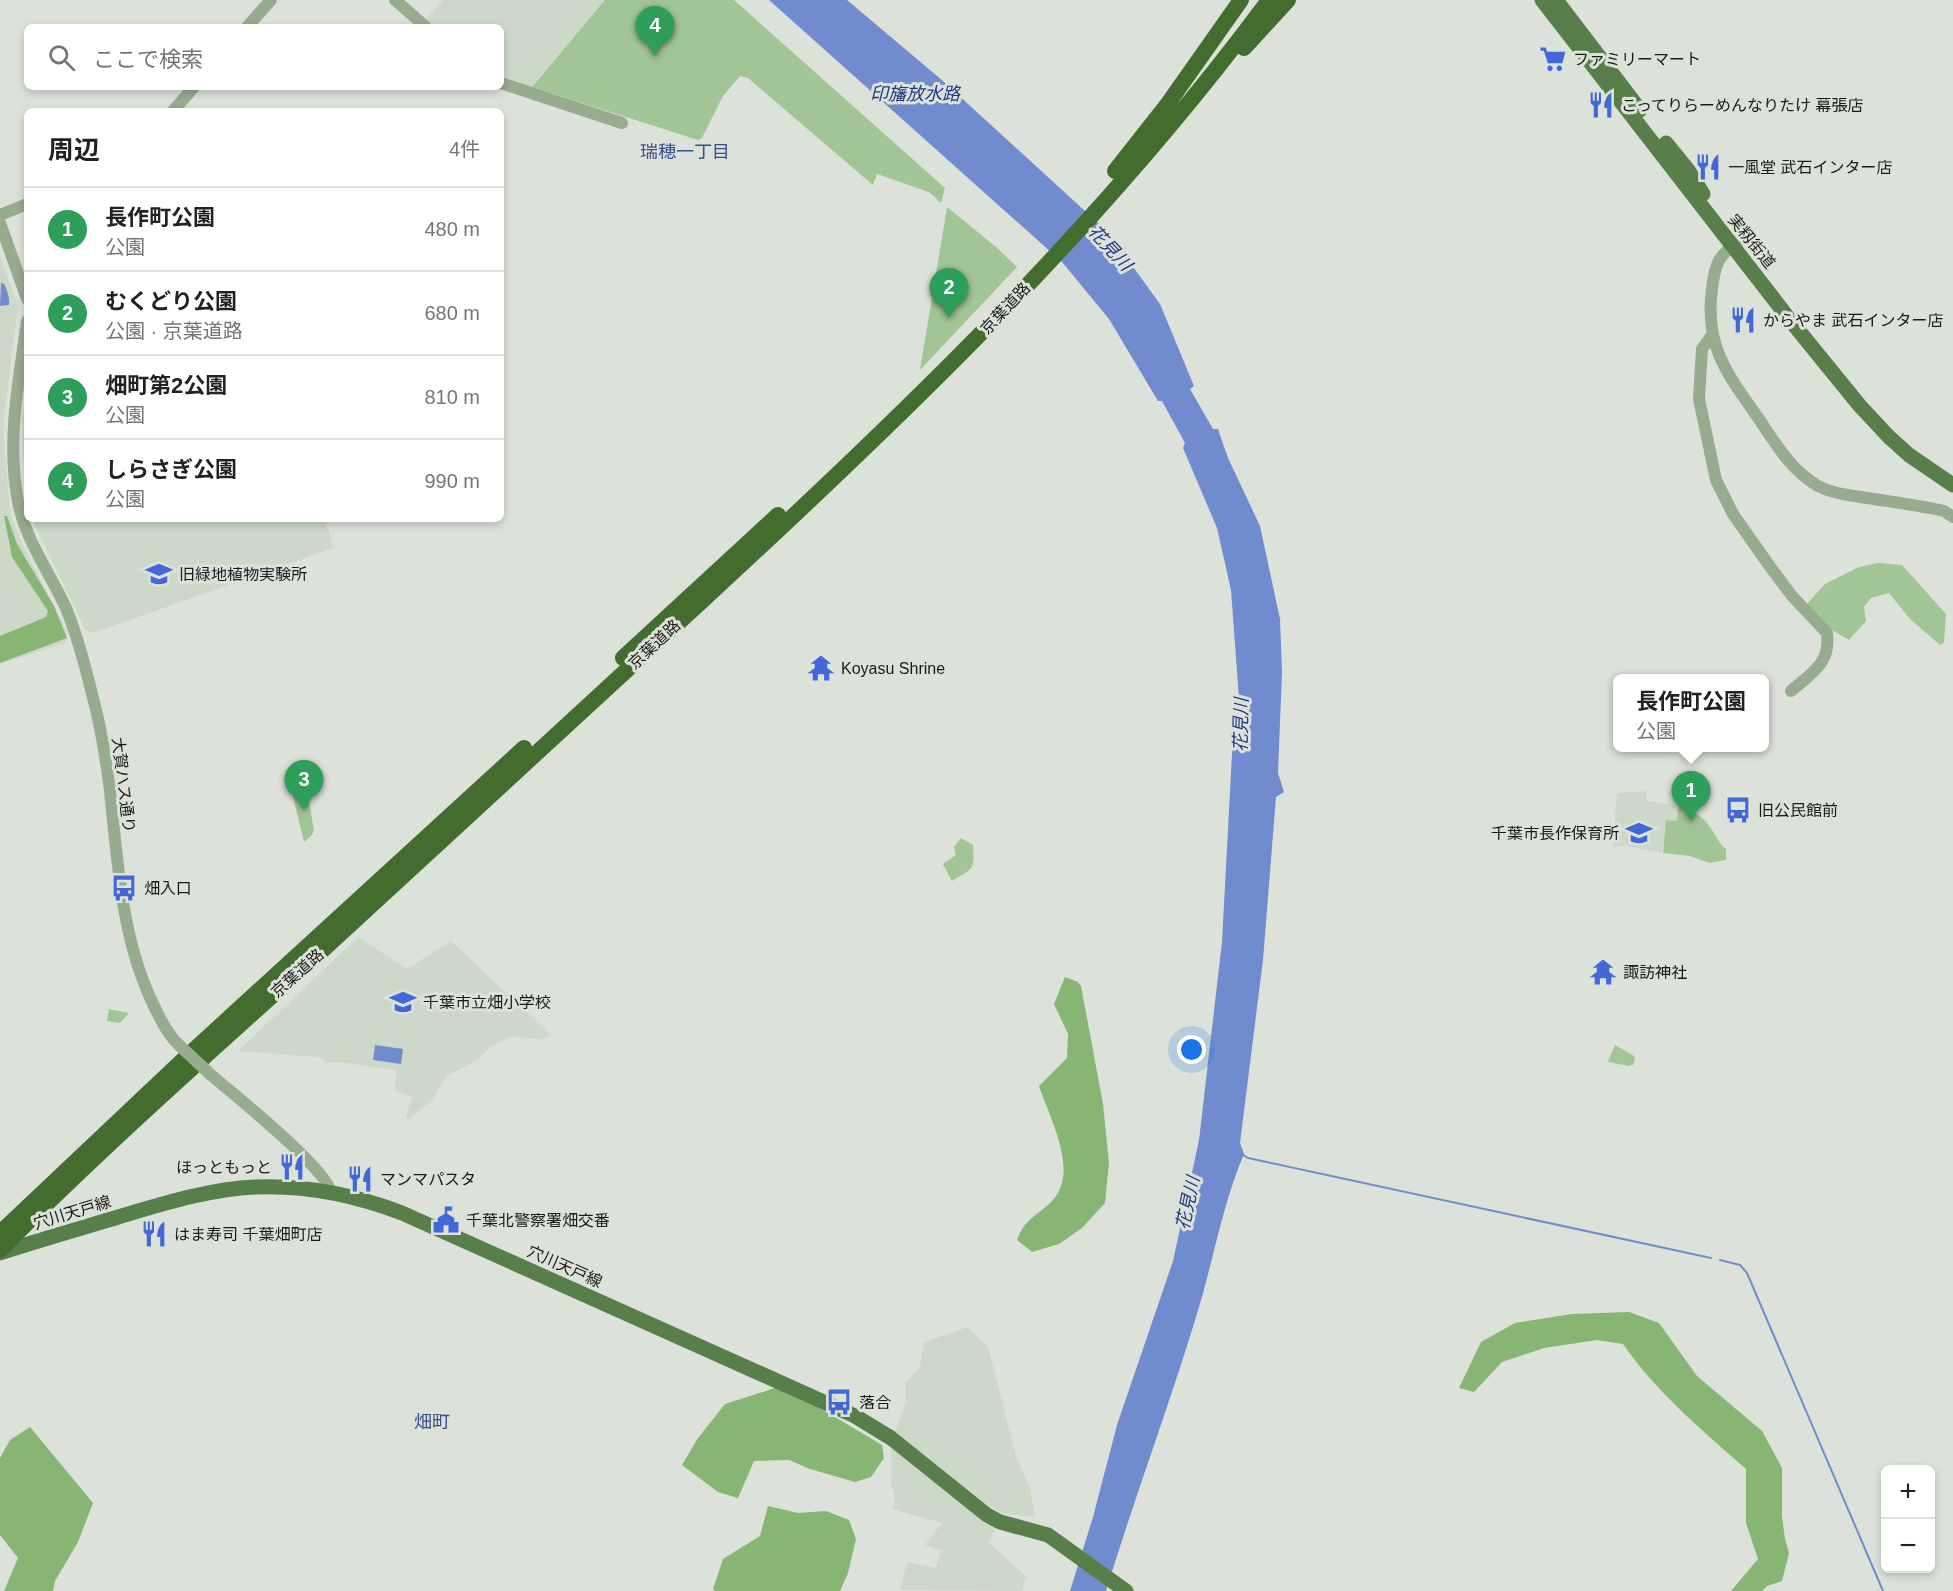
<!DOCTYPE html>
<html lang="ja">
<meta charset="utf-8">
<style>
:root{--surface:#fff;--page:#f6f6f6;--text:#222;--muted:#767676;--line:#e0e0e0;--accent:#4167d9}
body{margin:0;font-family:Helvetica,"Noto Sans JP",sans-serif;background:var(--page);color:var(--text)}
.controls{position:absolute;right:18px;bottom:18px;display:grid;overflow:hidden;border-radius:9px;box-shadow:0 3px 9px #0003}
.controls button{width:54px;height:54px;display:grid;place-items:center;padding:0;border:0;border-bottom:2px solid var(--line);background:var(--surface);color:var(--text);font:30px sans-serif}
.you{position:absolute;left:1192px;top:1050px;width:21px;height:21px;margin:-15px;border:4px solid #fff;border-radius:50%;background:#1a73e8;box-shadow:0 0 0 9px #1a73e833}
.badge{display:grid;place-items:center;width:39px;height:39px;border-radius:50%;background:var(--accent);color:#fff;font-size:20px;font-weight:700}
.pin{position:absolute;translate:-50% -50px;filter:drop-shadow(0 2px 3px #0008)}
.pin::after{content:'';position:absolute;top:32px;width:21px;height:18px;background:inherit;clip-path:polygon(0 0,100% 0,50% 100%)}
.popup{position:absolute;left:1613px;top:674px;width:156px;height:78px;box-sizing:border-box;display:grid;place-content:center;border-radius:9px;background:var(--surface);filter:drop-shadow(0 2px 4px #0005);font-size:20px;white-space:nowrap;color:var(--muted)}
.popup b{font-size:22px;color:var(--text)}
.popup::after{content:'';position:absolute;left:50%;top:100%;margin-left:-12px;border:12px solid transparent;border-top-color:var(--surface)}
.list{margin:0;padding:0;list-style:none}
h2{display:flex;justify-content:space-between;align-items:center;height:78px;margin:0;padding:0 24px;font-size:26px}
h2 small{font-size:20px;font-weight:400;color:var(--muted)}
.list li{display:grid;grid-template-columns:39px 1fr auto;gap:18px;align-items:center;box-sizing:border-box;height:84px;padding:0 24px;border-top:2px solid var(--line)}
.list b{display:block;font-size:22px;white-space:nowrap}
.list p{margin:0;font-size:20px;white-space:nowrap;color:var(--muted)}
.list em{font-size:20px;font-style:normal;color:var(--muted)}
.icon{flex:none;width:33px;height:33px;fill:none;stroke:currentColor;stroke-width:2;stroke-linecap:round;stroke-linejoin:round}
.map{position:relative;flex:none;width:1953px;height:1591px;overflow:hidden}
.search{position:absolute;background:var(--surface);box-shadow:0 3px 9px #0003;left:24px;top:24px;width:480px;height:66px;display:flex;align-items:center;gap:15px;box-sizing:border-box;padding:0 21px;border-radius:9px;color:var(--muted);font-size:22px}
.panel{position:absolute;background:var(--surface);box-shadow:0 3px 9px #0003;left:24px;top:108px;width:480px;height:414px;border-radius:9px}
.map>svg:first-child{display:block}
.built{fill:#cdd8c9}
.green{fill:#a1c594}
.forest{fill:#87b573}
.water{fill:#718cce}
.lines{fill:none;stroke-linecap:round;stroke-linejoin:round}
.stream{stroke:#718cce;stroke-width:2}
.tertiary{stroke:#97ab8f;stroke-width:12}
.primary{stroke:#587e49;stroke-width:15}
.motorway{stroke:#426d2e;stroke-width:16}
.tertiary-bridge{stroke:#97ab8f;stroke-width:12}
.labels{text-anchor:middle;stroke-width:6;stroke-linejoin:round;paint-order:stroke}
.poi-label{font-size:16px;fill:#191b18;stroke:#dce2da;text-anchor:start}
.street-label{font-size:16px;fill:#191b18;stroke:#dce2da}
.water-label{font-size:18px;font-style:italic;fill:#1e3684;stroke:#dce2da}
.neighbourhood-label{font-size:18px;fill:#374e88;stroke:#dce2da}
</style>
<div class="map">
<svg width="1953" height="1591" viewBox="0 0 1953 1591">
<rect width="100%" height="100%" fill="#dce2da"/>
<path class="built" d="M443,0h162l-74,87 -30,-11v-49h-65l-10,-8z
M0,256l18,49 -14,113v24l6,71 9,24 49,97 -3,9 -65,21z
M27,381v118l-5,-58v-23z
M32,519h294l7,29 -240,85 -8,-4z
M1646,791v10l32,4 -1,16 -11,-1 -4,33 -37,-7 -12,1 4,-54z
M358,937l49,32 44,-28 100,94 -9,4 -32,-2 -21,11 -11,12 -31,16 -15,24 -23,20 -3,-4 6,-20 -15,-4 -2,-3 2,-19 -59,-8 -12,1 -7,-6 -81,-6z
M968,1327l20,20 28,109 14,32 5,29 -31,-3 -19,-11 -90,-71 11,-30v-19l14,-17 4,-24z
M891,1447l104,82 -6,14 37,33 -4,15 -122,-1 7,-28 29,6 5,-18 -16,-5 17,-22 -50,-14 3,-12 -4,-15z"/>
<path class="green" d="M605,0h129l211,188 -4,15 -12,-11 -52,-18 -4,11 -125,-107 -8,-2 -17,20 -21,42 -4,2 -166,-53z
M947,207l49,40 21,20 -97,103z
M1878,563l24,2 44,49 -2,29 -4,2 -30,-26 -21,-26 -18,5 -7,9 2,14 -17,19 -22,-13 -21,-22 19,-21 34,-17z
M1681,778l14,18 -13,10c9,5 21,10 27,20 7,8 8,16 17,23v11l-16,3 -20,-7 -27,-3 3,-33 11,1z
M291,788l16,3 7,39 -2,5 -8,7z
M961,838l12,7c2,26 0,23 -21,36l-9,-17 13,-9 -2,-8z
M109,1009l20,4 -9,10 -13,-2z
M1615,1045l19,11 1,3 -2,6 -4,1 -21,-4z"/>
<path class="forest" d="M4,516h3l10,28 37,62 13,32 -67,25v-27l46,-19 2,-6 -36,-54z
M1065,977l13,5 3,4 22,118 6,59 -4,40 -23,25 -23,16 -27,8 -15,-12c8,-24 26,-26 39,-44 21,-29 -7,-80 -17,-110l28,-28 1,-24 -14,-30z
M1629,1312l30,11 38,53 65,55 20,37v48l3,23 4,14 -7,28 -15,5 -5,5h-31l27,-32 -12,-36v-54c-44,-39 -89,-76 -123,-125l-26,-4 -53,8 -42,14 -28,30 -15,-4 22,-46 34,-19 57,-9z
M778,1387l45,23 59,35 2,13 -13,19 -16,5 -45,-13 -21,-9 -35,1 -16,37 -20,-6 -36,-27 16,-27 27,-34z
M30,1427l63,76 -15,39 -23,39 -2,10h-49l14,-33 -18,-23v-77l10,-18z
M768,1506l30,7 28,-2 23,9 7,19 -8,34 -8,18h-125l-2,-2 10,-30 37,-23z"/>
<path class="water" d="M769,0h78l96,81 154,141 18,20 45,62 34,82 -4,3 23,40h5l10,29 32,68 20,93 2,53 -4,101 6,19 -8,5 -13,163 -23,183 4,11c-22,51 -31,109 -48,163 -28,92 -62,182 -90,274h-36l23,-74 24,-92 56,-164 26,-121 23,-198 10,-188 7,-55 -8,-109 -14,-62 -34,-80 2,-5 -23,-42h-4l-49,-82 -47,-57z
M1,283l3,1c3,5 6,15 5,21l-9,1z
M375,1045l28,4 -2,15 -28,-4z"/>
<g class="lines">
<path class="stream" d="M1243,1155l5,3 463,100
M1720,1260l20,5 7,8 136,318"/>
<path class="tertiary" d="M395,0l31,27
M247,27l24,-27
M501,83l121,40
M173,111l21,-24
M0,215l27,-11
M0,223l27,76
M1740,240c-22,16 -25,23 -28,49 -8,59 17,87 49,133 16,24 31,49 57,64 15,8 32,9 49,12 25,4 51,7 77,13l9,6
M27,321c-8,59 -20,116 -10,175 6,41 32,75 49,112 11,27 19,57 26,86 8,29 13,59 17,89 9,76 11,155 46,225 7,14 13,27 25,38
M1712,335l-10,14 -3,50 17,81 17,34 38,54 21,28 35,37c4,30 -15,40 -36,58
M210,1074c24,21 114,92 121,118"/>
<path class="primary" d="M1542,0l248,320 70,86 29,31 20,18 44,30
M1556,0l84,110
M1666,143l22,27 15,24
M0,1253c39,-13 79,-24 118,-36 44,-13 91,-28 137,-30 51,-2 100,8 147,26l453,203 36,22 96,77 13,7 48,13 78,56"/>
<path class="motorway" d="M1244,48l44,-48
M1115,171l52,-66 74,-105
M623,658l155,-143
M0,1233l183,-173 341,-312
M0,1250c101,-102 209,-197 315,-293 130,-119 259,-239 389,-358 202,-186 401,-377 565,-599"/>
<path class="tertiary-bridge" d="M180,1046l30,28"/>
</g>
<defs>
<g id="supermarket-bare" transform="scale(2.07)"><path d="M-6-5.5h2.5l.6 2H6L4.5 2H-2.5L-4.4-4H-6ZM-1.5 3.2a1.3 1.3 0 1 0 .1 0ZM3 3.2a1.3 1.3 0 1 0 .1 0Z" fill="#4167d9" stroke="#dce2da" stroke-width="2.5" paint-order="stroke"/></g>
<g id="restaurant-bare" transform="scale(2.07)"><path d="M-5-6h1v4h1v-4h1v4h1v-4h1v5L-1.5 .5V6h-2V.5L-5-1ZM5-6V6H3V1.5H1.5Q1.5-4 5-6Z" fill="#4167d9" stroke="#dce2da" stroke-width="2.5" paint-order="stroke"/></g>
<g id="university-bare" transform="scale(2.07)"><path d="M0-5L7-2L0 1L-7-2ZM-4 1L0 2.5L4 1V4Q0 6-4 4Z" fill="#4167d9" stroke="#dce2da" stroke-width="2.5" paint-order="stroke"/></g>
<g id="temple-bare" transform="scale(2.07)"><path d="M0-6L5-2H3V0L6.5 2.5H4V6H1.5V3h-3V6H-4V2.5H-6.5L-3 0V-2H-5Z" fill="#4167d9" stroke="#dce2da" stroke-width="2.5" paint-order="stroke"/></g>
<g id="bus-bare" transform="scale(2.07)"><path d="M-5-6H5V4H4V6H2V4H-2V6H-4V4H-5ZM-3.5-4V0h7V-4ZM-3.5 1.2v1.5H-2V1.2ZM2 1.2v1.5H3.5V1.2Z" fill="#4167d9" stroke="#dce2da" stroke-width="2.5" paint-order="stroke"/></g>
<g id="school-bare" transform="scale(2.07)"><path d="M0-5L7-2L0 1L-7-2ZM-4 1L0 2.5L4 1V4Q0 6-4 4Z" fill="#4167d9" stroke="#dce2da" stroke-width="2.5" paint-order="stroke"/></g>
<g id="civic-bare" transform="scale(2.07)"><path d="M-.6-6.5H3V-4.5H.6V-3L4-1V1h2V6H-6V1h2V-1L-.6-3ZM-1.2 2.5V6h2.4V2.5Z" fill="#4167d9" stroke="#dce2da" stroke-width="2.5" paint-order="stroke"/></g>
</defs>
<g fill-rule="evenodd">
<use href="#supermarket-bare" x="1553" y="59"/>
<use href="#restaurant-bare" x="1601" y="105"/>
<use href="#restaurant-bare" x="1708" y="167"/>
<use href="#restaurant-bare" x="1743" y="320"/>
<use href="#university-bare" x="159" y="574"/>
<use href="#temple-bare" x="821" y="668"/>
<use href="#bus-bare" x="1738" y="810"/>
<use href="#school-bare" x="1639" y="833"/>
<use href="#bus-bare" x="124" y="888"/>
<use href="#temple-bare" x="1603" y="972"/>
<use href="#school-bare" x="403" y="1002"/>
<use href="#restaurant-bare" x="292" y="1167"/>
<use href="#restaurant-bare" x="360" y="1179"/>
<use href="#civic-bare" x="446" y="1220"/>
<use href="#restaurant-bare" x="154" y="1234"/>
<use href="#bus-bare" x="839" y="1402"/>
</g>
<g class="labels">
<g class="poi-label">
<text x="1573" y="65">ファミリーマート</text>
<text x="1621" y="111">こってりらーめんなりたけ 幕張店</text>
<text x="1728" y="173">一風堂 武石インター店</text>
<text x="1763" y="326">からやま 武石インター店</text>
<text x="179" y="580">旧緑地植物実験所</text>
<text x="841" y="674">Koyasu Shrine</text>
<text x="1758" y="816">旧公民館前</text>
<text x="1619" y="839" text-anchor="end">千葉市長作保育所</text>
<text x="144" y="894">畑入口</text>
<text x="1623" y="978">諏訪神社</text>
<text x="423" y="1008">千葉市立畑小学校</text>
<text x="272" y="1173" text-anchor="end">ほっともっと</text>
<text x="380" y="1185">マンマパスタ</text>
<text x="466" y="1226">千葉北警察署畑交番</text>
<text x="174" y="1240">はま寿司 千葉畑町店</text>
<text x="859" y="1408">落合</text>
</g>
<g class="street-label">
<text transform="translate(1752 241) rotate(51)" y="6">実籾街道</text>
<text transform="translate(1005 308) rotate(-47)" y="6">京葉道路</text>
<text transform="translate(654 644) rotate(-43)" y="6">京葉道路</text>
<text transform="translate(124 785) rotate(83)" y="6">大賀ハス通り</text>
<text transform="translate(297 973) rotate(-42)" y="6">京葉道路</text>
<text transform="translate(72 1212) rotate(-17)" y="6">穴川天戸線</text>
<text transform="translate(565 1266) rotate(24)" y="6">穴川天戸線</text>
</g>
<g class="water-label">
<text x="915" y="100">印旛放水路</text>
<text transform="translate(1110 248) rotate(47)" y="6">花見川</text>
<text transform="translate(1241 725) rotate(-89)" y="6">花見川</text>
<text transform="translate(1188 1203) rotate(-78)" y="6">花見川</text>
</g>
<g class="neighbourhood-label">
<text x="685" y="158">瑞穂一丁目</text>
<text x="432" y="1428">畑町</text>
</g>
</g>
</svg>
<div class="controls">
<button>+</button>
<button>−</button>
</div>
<div class="you"></div>
<div class="pin badge" style="left:1691px;top:821px;background:#2e9e5b">1</div>
<div class="popup"><b>長作町公園</b>公園</div>
<div class="pin badge" style="left:949px;top:318px;background:#2e9e5b">2</div>
<div class="pin badge" style="left:304px;top:810px;background:#2e9e5b">3</div>
<div class="pin badge" style="left:655px;top:56px;background:#2e9e5b">4</div>
<div class="search"><svg class="icon" aria-label="search" viewBox="0 0 24 24"><circle cx="10" cy="10" r="6"/><path d="M15 15l6 6"/></svg>ここで検索</div>
<section class="panel">
<h2>周辺<small>4件</small></h2>
<ul class="list">
<li><span class="badge" style="background:#2e9e5b">1</span><div><b>長作町公園</b><p>公園</p></div><em>480 m</em></li>
<li><span class="badge" style="background:#2e9e5b">2</span><div><b>むくどり公園</b><p>公園 · 京葉道路</p></div><em>680 m</em></li>
<li><span class="badge" style="background:#2e9e5b">3</span><div><b>畑町第2公園</b><p>公園</p></div><em>810 m</em></li>
<li><span class="badge" style="background:#2e9e5b">4</span><div><b>しらさぎ公園</b><p>公園</p></div><em>990 m</em></li>
</ul>
</section>
</div>
